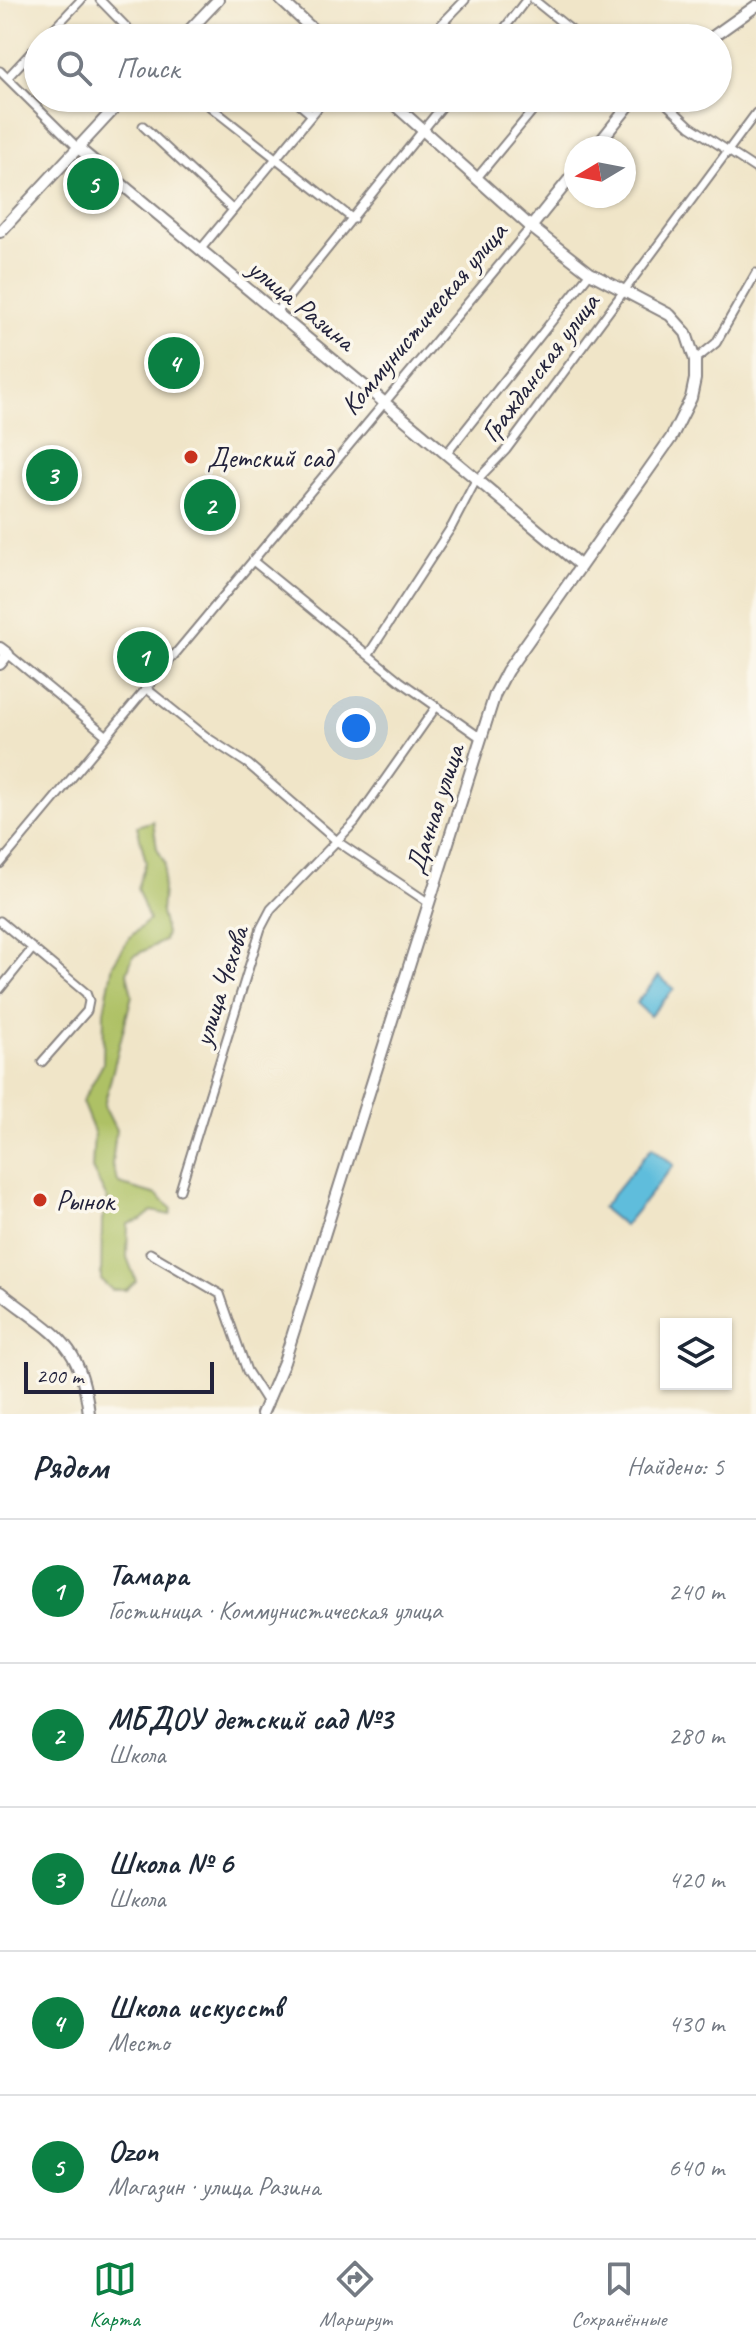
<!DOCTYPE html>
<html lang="ru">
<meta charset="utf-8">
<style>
:root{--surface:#fff;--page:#f6f6f7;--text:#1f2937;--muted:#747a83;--line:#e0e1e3;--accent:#0b8043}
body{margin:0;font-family:Caveat,sans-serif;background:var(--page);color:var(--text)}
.controls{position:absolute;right:24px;bottom:24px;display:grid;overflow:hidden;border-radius:0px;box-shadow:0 2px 6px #0004}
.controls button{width:72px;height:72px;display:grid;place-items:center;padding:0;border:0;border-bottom:2px solid var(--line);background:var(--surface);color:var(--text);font:40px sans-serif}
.compass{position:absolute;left:564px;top:136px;width:72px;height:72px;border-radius:50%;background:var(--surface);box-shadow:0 2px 6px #0004;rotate:260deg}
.scale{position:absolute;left:24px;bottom:20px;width:190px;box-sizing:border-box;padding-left:8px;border:4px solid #22223b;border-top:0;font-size:22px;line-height:28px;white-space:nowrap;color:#22223b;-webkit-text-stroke:6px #fbf7ec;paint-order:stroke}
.you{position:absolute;left:356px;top:728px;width:28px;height:28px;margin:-20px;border:6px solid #fff;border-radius:50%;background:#1a73e8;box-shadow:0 0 0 12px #1a73e833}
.badge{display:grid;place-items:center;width:52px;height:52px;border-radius:50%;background:var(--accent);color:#fff;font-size:26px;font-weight:700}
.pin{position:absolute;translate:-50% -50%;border:4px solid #fff;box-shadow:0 2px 8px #0006}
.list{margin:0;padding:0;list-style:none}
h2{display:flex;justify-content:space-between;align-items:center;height:104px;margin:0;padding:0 32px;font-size:34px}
h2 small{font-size:26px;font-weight:400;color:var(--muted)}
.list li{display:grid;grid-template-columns:52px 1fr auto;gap:24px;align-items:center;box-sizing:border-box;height:144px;padding:0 32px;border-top:2px solid var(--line)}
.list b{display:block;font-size:30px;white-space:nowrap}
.list p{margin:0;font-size:26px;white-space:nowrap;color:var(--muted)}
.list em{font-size:26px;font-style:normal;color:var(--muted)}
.icon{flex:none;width:44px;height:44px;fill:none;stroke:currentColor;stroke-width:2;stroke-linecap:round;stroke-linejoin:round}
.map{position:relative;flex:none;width:756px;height:1414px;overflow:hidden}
.search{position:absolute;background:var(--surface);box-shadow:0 2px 6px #0004;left:24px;right:24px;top:24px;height:88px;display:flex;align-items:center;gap:20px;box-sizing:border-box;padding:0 28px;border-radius:44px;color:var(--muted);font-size:30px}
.sheet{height:824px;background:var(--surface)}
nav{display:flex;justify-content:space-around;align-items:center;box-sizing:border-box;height:112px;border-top:2px solid var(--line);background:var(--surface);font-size:22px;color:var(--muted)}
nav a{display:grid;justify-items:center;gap:4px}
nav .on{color:var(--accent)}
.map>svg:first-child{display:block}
.green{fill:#aec165;stroke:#687250;stroke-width:2}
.water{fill:#5ebddc;stroke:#40708c;stroke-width:2}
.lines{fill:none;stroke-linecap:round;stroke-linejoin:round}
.street-casing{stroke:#898482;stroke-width:11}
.secondary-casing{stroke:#898482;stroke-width:14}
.street{stroke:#fff;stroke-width:7}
.secondary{stroke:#fff;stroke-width:10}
.poi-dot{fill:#c8321e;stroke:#fbf7ec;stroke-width:3}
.labels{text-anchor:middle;stroke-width:7;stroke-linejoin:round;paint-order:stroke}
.street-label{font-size:28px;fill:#22223b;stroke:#fbf7ec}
.poi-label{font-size:28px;fill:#22223b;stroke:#fbf7ec;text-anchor:start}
</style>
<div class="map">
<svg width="756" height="1414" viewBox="0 0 756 1414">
<rect width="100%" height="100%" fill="#fbf7ec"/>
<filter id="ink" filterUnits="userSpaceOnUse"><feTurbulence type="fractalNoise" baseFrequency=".0125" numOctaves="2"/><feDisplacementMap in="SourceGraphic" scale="16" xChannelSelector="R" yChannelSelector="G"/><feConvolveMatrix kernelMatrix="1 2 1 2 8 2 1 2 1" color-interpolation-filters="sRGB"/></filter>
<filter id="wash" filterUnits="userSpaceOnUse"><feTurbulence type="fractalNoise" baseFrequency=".006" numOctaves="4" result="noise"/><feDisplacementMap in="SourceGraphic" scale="32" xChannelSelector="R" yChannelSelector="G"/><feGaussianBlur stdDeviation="1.8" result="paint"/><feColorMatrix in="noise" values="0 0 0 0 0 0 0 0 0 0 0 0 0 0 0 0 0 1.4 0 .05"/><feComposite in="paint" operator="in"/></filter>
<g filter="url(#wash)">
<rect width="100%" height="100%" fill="#f0e5c8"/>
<path class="green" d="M153,821l4,27 8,15 -4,50 5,20 -2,8 -31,15 -6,17 5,22 -28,111 12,24 -4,35 7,19 38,11 15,14 -2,6 -18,-4 -11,9 -13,4 -1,33 9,24 -10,9h-14l-11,-10 1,-60 6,-20 -16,-31 2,-37 -12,-30 21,-38 1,-53 9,-47 17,-27 19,-17 -12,-32 9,-26 -9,-36z"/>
<path class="water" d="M659,976l15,13 -24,27 -14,-13z
M652,1147l22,18 -50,61 -22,-18z"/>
</g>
<g filter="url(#ink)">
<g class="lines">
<g class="street-casing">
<path id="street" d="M100,0l37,38
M534,0l47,38
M45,38l36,-38
M428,38l37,-38
M497,38l29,-38
M0,71l77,76
M7,78l31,-33
M199,98l154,121
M292,98l20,17
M660,98l30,28 66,43
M143,126l89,83
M476,179l67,-81
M200,250l126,-152
M275,314l174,-216
M695,360l21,-17 40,-70
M447,453l143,-180
M253,561l147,120 81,57
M8,654l99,82
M368,655l84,-129 23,-44 31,-32 250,-337
M147,689l61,49 40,26 90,78 91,61
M0,864l531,-637
M0,921l86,72 3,8 -2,10 -45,51
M0,989l33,-41
M180,1190l81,-262 10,-19 84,-87 81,-115
M150,1253l70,41 27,77 21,33"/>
</g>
<g class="secondary-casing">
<path id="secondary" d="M281,0l41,38
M182,38l36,-38
M711,38l45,-32
M77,147l504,419
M595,148l40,-50
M531,227l45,-56
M0,232l124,-134
M0,648l8,6 -8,10
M0,1292c54,43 81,48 89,122
M262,1414l22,-52 211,-668 12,-23 164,-233 20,-40 4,-19v-19l-9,-27 -16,-18 -80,-42 -59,-46 -144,-129"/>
</g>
<use href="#street" class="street"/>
<use href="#secondary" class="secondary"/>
</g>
</g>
<g class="poi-dot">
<circle cx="191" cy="457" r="8"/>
<circle cx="40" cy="1200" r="8"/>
</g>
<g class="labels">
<g class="street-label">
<text transform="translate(302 304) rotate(39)" y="10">улица Разина</text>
<text transform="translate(423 318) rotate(-50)" y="10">Коммунистическая улица</text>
<text transform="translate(539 367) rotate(-53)" y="10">Гражданская улица</text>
<text transform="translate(434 809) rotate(-72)" y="10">Дачная улица</text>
<text transform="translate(220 986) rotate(-72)" y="10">улица Чехова</text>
</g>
<g class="poi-label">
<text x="207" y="467">Детский сад</text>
<text x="56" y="1210">Рынок</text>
</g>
</g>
</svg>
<div class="controls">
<button><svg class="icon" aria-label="layers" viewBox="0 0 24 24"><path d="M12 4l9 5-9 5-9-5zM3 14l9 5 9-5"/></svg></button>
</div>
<svg class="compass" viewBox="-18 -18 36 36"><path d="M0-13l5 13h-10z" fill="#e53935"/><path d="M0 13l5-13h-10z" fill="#747a83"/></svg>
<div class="scale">200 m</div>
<div class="you"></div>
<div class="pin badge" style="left:143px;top:657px">1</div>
<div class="pin badge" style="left:210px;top:505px">2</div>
<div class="pin badge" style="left:52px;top:475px">3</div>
<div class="pin badge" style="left:174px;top:363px">4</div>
<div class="pin badge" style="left:93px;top:184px">5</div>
<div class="search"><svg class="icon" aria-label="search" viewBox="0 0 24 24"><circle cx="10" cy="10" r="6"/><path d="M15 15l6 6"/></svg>Поиск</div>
</div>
<section class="sheet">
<h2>Рядом<small>Найдено: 5</small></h2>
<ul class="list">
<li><span class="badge">1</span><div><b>Тамара</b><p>Гостиница · Коммунистическая улица</p></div><em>240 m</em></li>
<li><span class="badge">2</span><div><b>МБДОУ детский сад №3</b><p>Школа</p></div><em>280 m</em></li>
<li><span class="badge">3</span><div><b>Школа № 6</b><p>Школа</p></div><em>420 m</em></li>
<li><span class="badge">4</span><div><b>Школа искусств</b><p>Место</p></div><em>430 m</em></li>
<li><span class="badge">5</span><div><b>Ozon</b><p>Магазин · улица Разина</p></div><em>640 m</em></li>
</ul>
</section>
<nav>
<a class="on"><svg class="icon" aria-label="map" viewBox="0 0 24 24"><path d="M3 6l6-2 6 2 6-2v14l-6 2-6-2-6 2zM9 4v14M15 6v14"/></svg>Карта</a>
<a><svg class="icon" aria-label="directions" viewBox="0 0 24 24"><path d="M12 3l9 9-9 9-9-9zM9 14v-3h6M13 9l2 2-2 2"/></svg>Маршрут</a>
<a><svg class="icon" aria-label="saved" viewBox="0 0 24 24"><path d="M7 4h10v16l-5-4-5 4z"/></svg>Сохранённые</a>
</nav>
